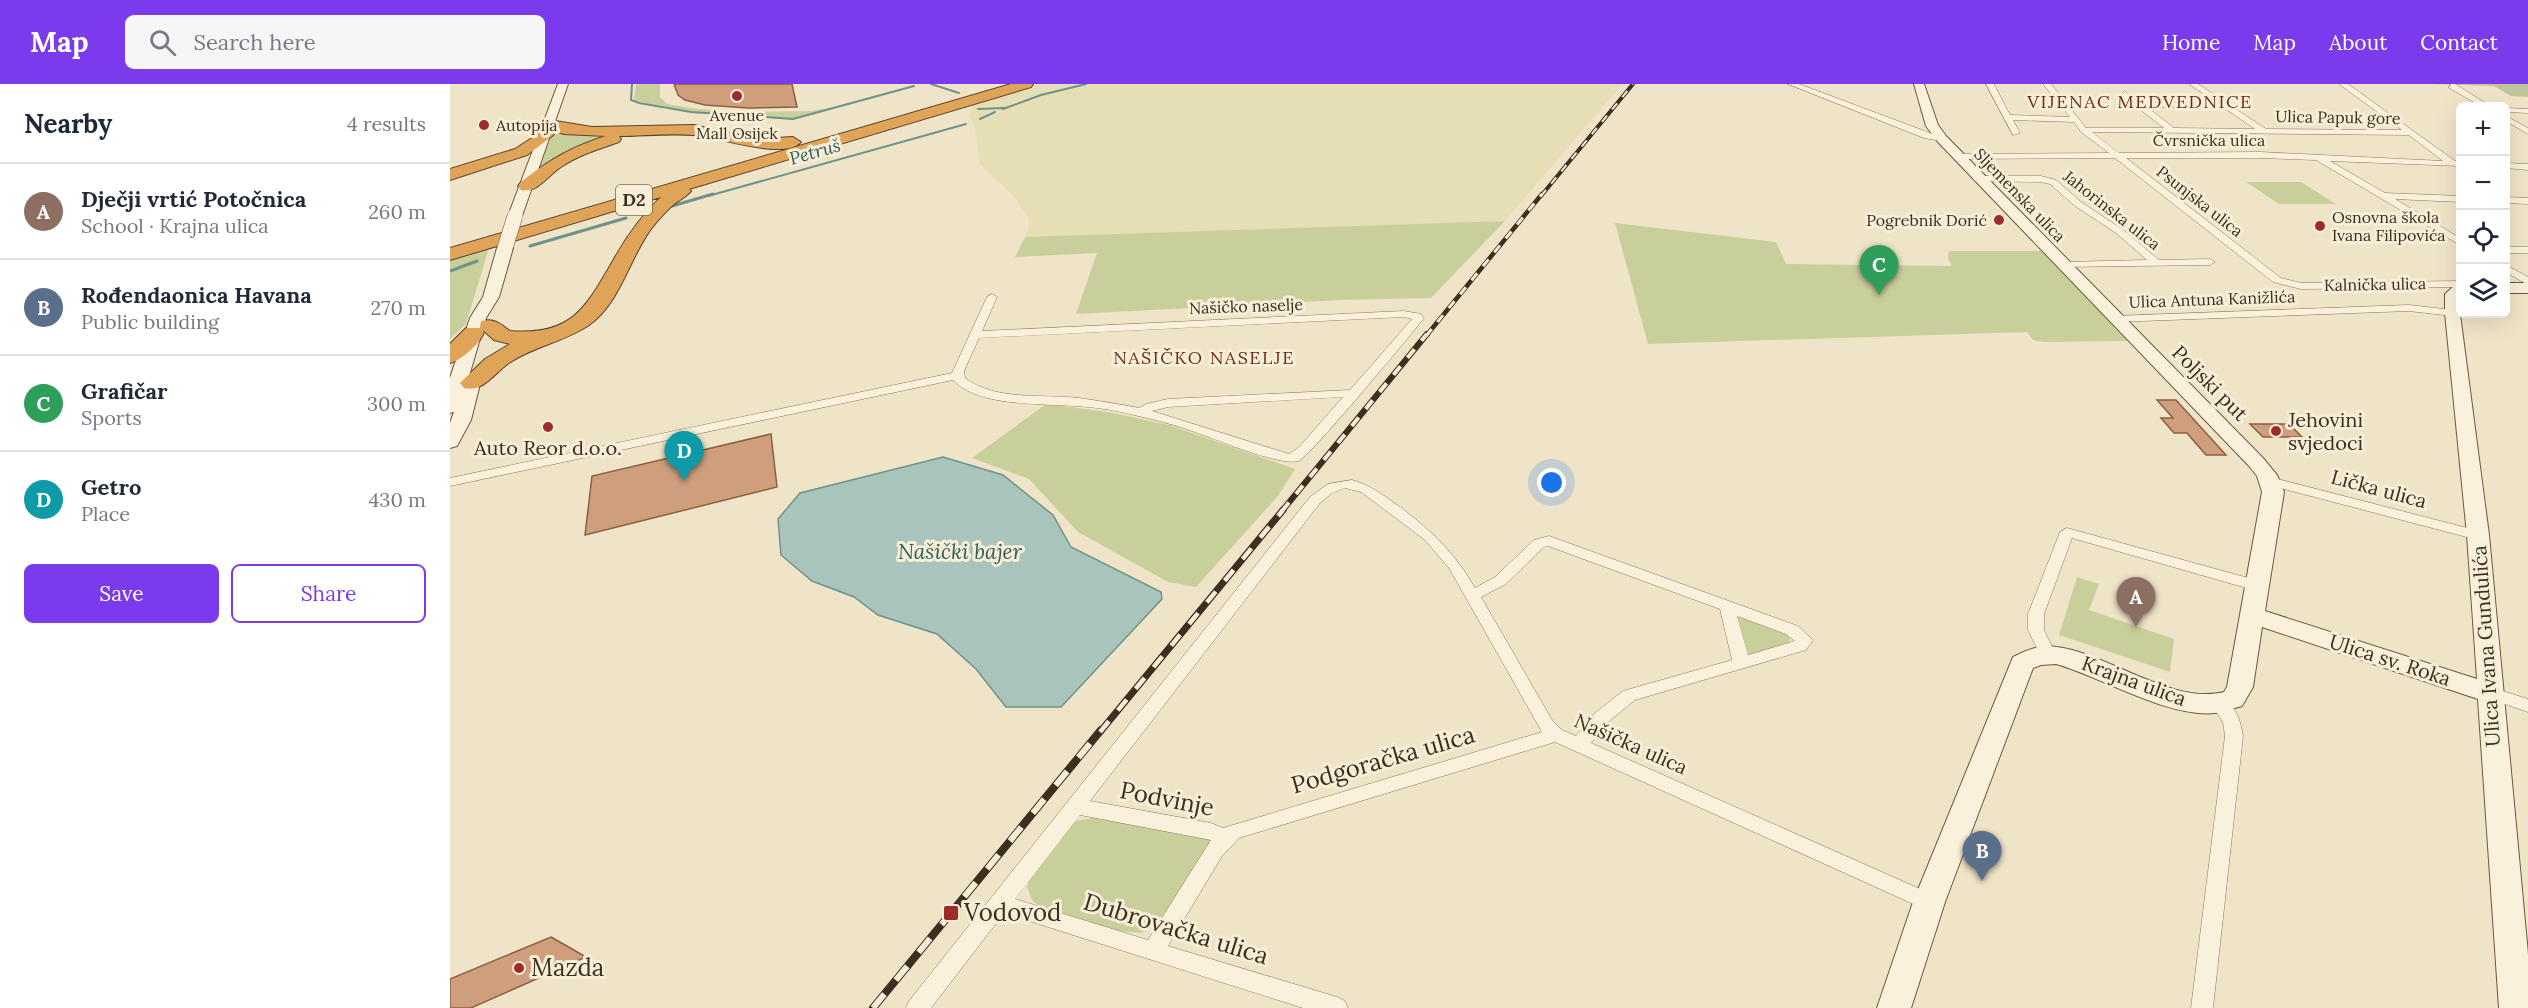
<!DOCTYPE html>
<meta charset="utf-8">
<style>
:root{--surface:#fff;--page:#f6f6f7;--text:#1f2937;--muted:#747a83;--line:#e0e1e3;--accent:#7c3aed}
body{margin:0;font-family:Lora,serif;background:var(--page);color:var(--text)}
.controls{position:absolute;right:18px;top:18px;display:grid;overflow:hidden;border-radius:9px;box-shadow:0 6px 24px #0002}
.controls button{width:54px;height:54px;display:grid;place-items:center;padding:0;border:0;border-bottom:2px solid var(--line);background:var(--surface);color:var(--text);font:30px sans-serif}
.you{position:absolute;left:1102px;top:399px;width:21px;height:21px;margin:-15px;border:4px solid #fff;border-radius:50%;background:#1a73e8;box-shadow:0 0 0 9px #1a73e833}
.badge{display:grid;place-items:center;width:39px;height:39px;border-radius:50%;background:var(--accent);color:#fff;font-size:20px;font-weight:700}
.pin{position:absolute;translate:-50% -50px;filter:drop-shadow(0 2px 3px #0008)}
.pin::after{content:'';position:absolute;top:32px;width:21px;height:18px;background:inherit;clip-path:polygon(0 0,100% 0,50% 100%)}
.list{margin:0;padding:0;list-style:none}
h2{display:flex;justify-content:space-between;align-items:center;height:78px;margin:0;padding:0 24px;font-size:26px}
h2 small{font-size:20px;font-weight:400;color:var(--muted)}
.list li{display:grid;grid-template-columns:39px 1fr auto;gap:18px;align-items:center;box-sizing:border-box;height:96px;padding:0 24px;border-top:2px solid var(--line)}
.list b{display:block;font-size:22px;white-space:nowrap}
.list p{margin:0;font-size:20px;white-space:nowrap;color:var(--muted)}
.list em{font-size:20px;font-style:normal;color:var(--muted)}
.actions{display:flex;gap:12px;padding:18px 24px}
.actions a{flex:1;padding:14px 0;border:2px solid var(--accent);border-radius:9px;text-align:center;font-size:21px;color:var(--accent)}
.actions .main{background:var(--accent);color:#fff}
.icon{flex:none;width:33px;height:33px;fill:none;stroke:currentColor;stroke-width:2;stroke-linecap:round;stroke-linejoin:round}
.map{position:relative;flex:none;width:2078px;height:924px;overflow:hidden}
header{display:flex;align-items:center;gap:36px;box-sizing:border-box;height:84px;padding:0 30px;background:var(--accent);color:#fff}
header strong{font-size:28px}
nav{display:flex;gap:33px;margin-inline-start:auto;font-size:21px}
.search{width:420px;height:54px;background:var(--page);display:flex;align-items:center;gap:15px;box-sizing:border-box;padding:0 21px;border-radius:9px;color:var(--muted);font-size:22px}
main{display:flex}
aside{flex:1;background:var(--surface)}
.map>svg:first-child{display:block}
.farmland{fill:#e6deb5}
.green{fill:#c9cf9b}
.cemetery{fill:#bfc49a}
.water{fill:#a9c4bc;stroke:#6f938a;stroke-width:1.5}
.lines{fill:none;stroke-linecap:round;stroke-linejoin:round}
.stream-far1{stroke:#6f938a;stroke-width:2}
.stream{stroke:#6f938a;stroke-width:3}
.building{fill:#cf9f7d;stroke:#8d5f41;stroke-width:1.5}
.street-casing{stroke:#8d765c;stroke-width:1}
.secondary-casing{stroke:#6f573f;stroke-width:2}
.highway-casing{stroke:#5b4430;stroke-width:2}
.street{fill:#faf1dc;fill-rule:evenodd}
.secondary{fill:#faf1dc;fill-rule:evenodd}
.highway{fill:#e0a458;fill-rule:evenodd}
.rail-far4-casing{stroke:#3d2e20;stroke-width:4}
.rail-far3-casing{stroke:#3d2e20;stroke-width:4.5}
.rail-far2-casing{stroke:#3d2e20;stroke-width:6}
.rail-far1-casing{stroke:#3d2e20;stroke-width:7}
.rail-casing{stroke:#3d2e20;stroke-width:8}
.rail-far4{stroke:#f7eed8;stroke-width:2;stroke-dasharray:8;stroke-linecap:butt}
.rail-far3{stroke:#f7eed8;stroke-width:3;stroke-dasharray:9;stroke-linecap:butt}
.rail-far2{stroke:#f7eed8;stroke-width:4;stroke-dasharray:11;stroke-linecap:butt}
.rail-far1{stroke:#f7eed8;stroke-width:4.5;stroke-dasharray:14;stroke-linecap:butt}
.rail{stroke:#f7eed8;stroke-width:6;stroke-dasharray:18;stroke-linecap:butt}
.secondary-bridge-casing{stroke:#6f573f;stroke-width:16;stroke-linecap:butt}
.secondary-bridge{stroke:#faf1dc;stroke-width:15}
.poi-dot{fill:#9e2a2b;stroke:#f7eed8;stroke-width:2}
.labels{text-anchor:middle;stroke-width:6;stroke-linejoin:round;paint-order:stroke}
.far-poi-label{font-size:16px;fill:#3d2e20;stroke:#f7eed8;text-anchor:start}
.far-street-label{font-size:16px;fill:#3d2e20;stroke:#f7eed8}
.far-neighbourhood-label{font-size:18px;letter-spacing:1.5px;fill:#6b2e1e;stroke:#f7eed8}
.far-water-label{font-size:18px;font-style:italic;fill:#2f5d5a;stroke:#f7eed8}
.shield{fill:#f7eed8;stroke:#756857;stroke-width:1.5}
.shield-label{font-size:18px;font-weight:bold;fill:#3d2e20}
.street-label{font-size:20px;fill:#3d2e20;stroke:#f7eed8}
.poi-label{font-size:20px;fill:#3d2e20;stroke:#f7eed8;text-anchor:start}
.water-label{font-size:21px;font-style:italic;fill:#2f5d5a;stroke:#f7eed8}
.near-street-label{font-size:24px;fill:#3d2e20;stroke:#f7eed8}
.near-poi-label{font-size:24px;fill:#3d2e20;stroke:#f7eed8;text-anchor:start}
</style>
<header>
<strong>Map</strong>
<div class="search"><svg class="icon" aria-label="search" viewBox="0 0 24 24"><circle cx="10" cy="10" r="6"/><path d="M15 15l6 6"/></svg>Search here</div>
<nav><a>Home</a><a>Map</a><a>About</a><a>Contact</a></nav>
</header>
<main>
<aside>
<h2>Nearby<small>4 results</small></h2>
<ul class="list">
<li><span class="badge" style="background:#8d6e63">A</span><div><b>Dječji vrtić Potočnica</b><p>School · Krajna ulica</p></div><em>260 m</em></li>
<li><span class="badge" style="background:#5c6f8a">B</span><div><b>Rođendaonica Havana</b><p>Public building</p></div><em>270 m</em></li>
<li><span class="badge" style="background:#2e9e5b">C</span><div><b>Grafičar</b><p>Sports</p></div><em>300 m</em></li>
<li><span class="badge" style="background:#0f9aa8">D</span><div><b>Getro</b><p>Place</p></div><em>430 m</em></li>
</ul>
<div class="actions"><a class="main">Save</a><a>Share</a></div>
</aside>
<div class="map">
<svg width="2078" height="924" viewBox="0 0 2078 924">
<rect width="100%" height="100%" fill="#f0e4c8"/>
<path class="farmland" d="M587,0h586l-118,137 -480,16 5,-13 -3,-8 -12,-18 -35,-34 -5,-36 -6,-11 4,-13z"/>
<path class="green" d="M186,0h24v13l7,7 31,5 52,3 61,-1 39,-7 -58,16 -97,-8 -61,-11z
M103,46l73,5 -23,6 -66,27z
M1796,98h55l35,22h-57z
M1055,137l-74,77 -90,2 -265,14 21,-61 -82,4 10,-20z
M1165,139l161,19 10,22 166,2 -4,-8 1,-7h94l85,90 -85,1 -10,-2 -6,-8 -379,12z
M39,164l-23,76 -16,15v-80z
M596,320l62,8 61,13 126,44 -17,27 -82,91 -28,-5 -90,-50 -49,-53 -57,-21z
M1627,493l22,7 -10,26 85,29 -4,33 -111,-37z
M1287,532l52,20 1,3 -1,3 -40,16z
M653,732l106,19 1,7 -53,84 -16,7 -21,-2 -77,-21 -11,-10 -5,-13 5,-16 40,-49z"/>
<path class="cemetery" d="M1982,0h96v13l-17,-1 -17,-10z"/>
<path class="water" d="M493,373l60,18 50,40 18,32 90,45 1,7 -101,108h-55l-30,-38 -39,-35 -59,-19 -24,-18 -42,-16 -31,-26 -3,-36 22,-26z"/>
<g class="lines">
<path class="stream-far1" d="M182,0l-1,16 8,3 52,9 102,7 121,-33
M481,0l28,9
M528,25l27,-1
M553,25l38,-14 45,-11
M530,35l15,-7
M258,112l258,-72"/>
<path class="stream" d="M222,122l41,-12
M80,162l96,-28
M0,187l27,-10"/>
</g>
<path class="building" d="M224,0h118l5,23 -49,1 -43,-3 -20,-5 -7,-5z
M1707,316h19l50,55h-20l-19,-22h-13l-13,-15h12z
M1800,340h39l13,13h-39z
M321,350l6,53 -192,48 7,-59z
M101,853l35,20 -115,51h-21v-29z"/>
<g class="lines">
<g class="street-casing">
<path id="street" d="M1338,0h11l147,55 -4,2 -18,-3z
M1536,0h8l16,31 60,2 -27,-33h8l35,44h78l-43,-33 3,-4 17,12h47v4h-41l27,21 81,1 -66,-45h9l68,45 136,1 -63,-46h9l107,77 5,1v4l-130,-5 55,32 75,3v6l-65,-3 65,39v7l-144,-85 -56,-2h-134l155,120 20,5 159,-2v6l-159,2 -28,-7 -158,-124 -161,1 -1,-2 4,-3 152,-1 -28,-21 -7,-10 -61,-2 7,13 -7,2zM1642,48l317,3 34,26 -183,-9 -141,1z
M2001,0h4l35,22h-9l-32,-18z
M2056,24l22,1v4l-22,-1z
M2056,32l22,12v6l-22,-13z
M2056,79l22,1v6l-22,-2z
M1528,92h63l15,4 25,22 41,27 37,31 51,-1 5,3 -5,3 -151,2 -1,-2 5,-3 84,-2 -31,-27 -41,-27 -25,-22 -9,-2 -66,-1 -1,-2z
M2056,113l22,1v6l-22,-1z
M2056,163h22v6h-22z
M2056,181l22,12v8l-22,-13z
M542,210l5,3 -15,34 422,-20 17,3 3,4c-13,17 -115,139 -125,143 -20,6 -90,-25 -113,-32 -17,-6 -35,-10 -52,-14 -19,-5 -39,-8 -59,-9 -35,-3 -97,1 -122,-26l-503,106v-8l502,-105 35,-76zM954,233l8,2 -62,71 -182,9 -22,5 -7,4c-20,-4 -40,-7 -60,-10 -36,-4 -84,3 -114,-20l-1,-7 15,-33zM893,313l-44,50 -10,7 -137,-43 16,-4z
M1959,221l44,5 6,3 -6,3 -44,-5 -294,11 -6,-3 6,-3z
M1820,393l213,55 2,3 -7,5 -213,-56 -2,-3z
M902,396c19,5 32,16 48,27 33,25 54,45 75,81l20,-11 39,-37 15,-4 249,90 15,14 -7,10 -171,50 -27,22 -17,21 345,153 3,6 -3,6 -7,3 -7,-3 -367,-166 -316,96 -17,18 -54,90 169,51 8,4 3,7h-45l-299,-95 -73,95h-25l3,-7 401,-504 18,-13zM895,404l16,4 64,48 24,28 93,164 -319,96 -12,-5 -121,-22 230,-298 12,-10zM1098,462l172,63 12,51 -109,31 -28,22 -19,23 -14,-6 -10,-10 -71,-123 25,-13 38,-37zM1287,532l49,18 9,7 -47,14zM630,731l131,25 -63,100 -133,-41z
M1617,444l196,54 2,4 -8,5 -185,-53 -28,76v16l12,25 -2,4h-12l-14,-29v-16l32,-82z
M2040,603l38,12v13l-44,-15 -3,-4 3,-4z
M1770,614c15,4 21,24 23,38l-30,272h-22l34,-272 -2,-14 -12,-18 3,-5z"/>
</g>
<g class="secondary-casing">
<path id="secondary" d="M108,0h10l-46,132 -2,3h-10l-2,-3z
M1464,0h10l14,41 8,11 317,322 14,17 7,17 -19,119 212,68 -10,-144 -22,-222v-19l9,-8 6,-2v30l29,221 39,419v54h-29l-21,-309 -216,-72 -9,60 -11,19c-8,2 -18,6 -27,7 -47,5 -113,-36 -159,-49l-15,1 -8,3 -88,234 -34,106h-34l36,-106 100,-245c14,-7 28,-13 44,-10 53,7 114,58 167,45l3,-5 35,-195 -5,-16 -8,-10 -311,-324 -12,-16z
M55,159l8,5 -14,49 -13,21 -19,65 10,1 2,4 -8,32 -14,26 -7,2v-25l4,-11 -4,1v-35l20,-60 13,-21 14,-49z
M2056,199h22v10h-22z"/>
</g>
<g class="highway-casing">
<path id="highway" d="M561,0h22l-2,3 -342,102 2,2c-5,6 -12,9 -18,14 -8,7 -16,16 -22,24 -22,30 -31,74 -62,96 -25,17 -55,21 -80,38 -15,10 -26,30 -45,25l-4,-5 25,-24 25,-15 -16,-4 -10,-9c-2,11 -22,29 -34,32v-19l16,-16h14l1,-7c14,-3 19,3 29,10 63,5 76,-24 104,-72 13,-23 28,-44 47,-62l-211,63v-12z
M99,36l43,7 102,-2 64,14 35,-2 8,5c-16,19 -86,-6 -108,-7 -24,-2 -50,1 -74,1l2,3 -2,3c-20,7 -41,13 -58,25 -13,8 -24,27 -40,23l-3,-4 3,-4c28,-22 50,-35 85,-46l-42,-2 -20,-6 -3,-3z
M96,45l5,2 3,3 -3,3 -24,18 -77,25v-11l65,-20z"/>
</g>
<use href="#street" class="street"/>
<use href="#secondary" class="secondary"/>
<use href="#highway" class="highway"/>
<g class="rail-far4-casing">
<path id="rail-far4" d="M1091,112l92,-112"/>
</g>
<g class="rail-far3-casing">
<path id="rail-far3" d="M976,252l116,-142"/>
</g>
<g class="rail-far2-casing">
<path id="rail-far2" d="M832,427l145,-177"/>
</g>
<g class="rail-far1-casing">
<path id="rail-far1" d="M650,648l183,-222"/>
</g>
<g class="rail-casing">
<path id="rail" d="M423,924l228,-278"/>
</g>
<use href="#rail-far4" class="rail-far4"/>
<use href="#rail-far3" class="rail-far3"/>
<use href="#rail-far2" class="rail-far2"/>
<use href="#rail-far1" class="rail-far1"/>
<use href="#rail" class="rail"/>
<g class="secondary-bridge-casing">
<path id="secondary-bridge" d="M55,164l10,-32"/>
</g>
<use href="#secondary-bridge" class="secondary-bridge"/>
</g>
<g class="poi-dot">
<circle cx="287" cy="12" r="6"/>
<circle cx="34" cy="41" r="6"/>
<circle cx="1549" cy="136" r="6"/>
<circle cx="1870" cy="142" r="6"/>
<circle cx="98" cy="343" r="6"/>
<circle cx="1826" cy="347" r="6"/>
<rect x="493" y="821" width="16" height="16" rx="3"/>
<circle cx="69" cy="884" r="6"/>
</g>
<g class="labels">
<g class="far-poi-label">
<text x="287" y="37" text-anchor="middle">Avenue<tspan x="287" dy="18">Mall Osijek</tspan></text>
<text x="46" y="47">Autopija</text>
<text x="1882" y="139">Osnovna škola<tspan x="1882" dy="18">Ivana Filipovića</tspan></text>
<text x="1537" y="142" text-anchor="end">Pogrebnik Dorić</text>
</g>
<g class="far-street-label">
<text transform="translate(1888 33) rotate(1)" y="6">Ulica Papuk gore</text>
<text x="1759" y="62">Čvrsnička ulica</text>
<text transform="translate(1570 111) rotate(46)" y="6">Sljemenska ulica</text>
<text transform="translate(1750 117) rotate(38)" y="6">Psunjska ulica</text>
<text transform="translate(1662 126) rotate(38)" y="6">Jahorinska ulica</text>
<text transform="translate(1925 200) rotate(-1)" y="6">Kalnička ulica</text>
<text transform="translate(1762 215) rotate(-2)" y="6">Ulica Antuna Kanižlića</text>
<text transform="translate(796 222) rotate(-2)" y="6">Našičko naselje</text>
</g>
<g class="far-neighbourhood-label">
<text x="1690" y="24">VIJENAC MEDVEDNICE</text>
<text x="754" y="280">NAŠIČKO NASELJE</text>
</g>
<g class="far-water-label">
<text transform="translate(365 68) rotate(-16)" y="6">Petruš</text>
</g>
<rect class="shield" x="166" y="101" width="36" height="30" rx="4.5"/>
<g class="shield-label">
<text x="184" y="122">D2</text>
</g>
<g class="street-label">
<text transform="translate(1760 299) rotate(45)" y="7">Poljski put</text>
<text transform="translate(1929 405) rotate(15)" y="7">Lička ulica</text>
<text transform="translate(2036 562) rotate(-94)" y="7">Ulica Ivana Gundulića</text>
<text transform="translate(1940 576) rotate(18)" y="7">Ulica sv. Roka</text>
<text transform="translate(1684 597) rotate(20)" y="7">Krajna ulica</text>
<text transform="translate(1181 660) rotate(24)" y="7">Našička ulica</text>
</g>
<g class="poi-label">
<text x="1838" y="343">Jehovini<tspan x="1838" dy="23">svjedoci</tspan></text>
<text x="98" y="371" text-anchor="middle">Auto Reor d.o.o.</text>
</g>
<g class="water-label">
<text x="510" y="475">Našički bajer</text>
</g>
<g class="near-street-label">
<text transform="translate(933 676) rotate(-16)" y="8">Podgoračka ulica</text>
<text transform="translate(717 715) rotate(11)" y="8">Podvinje</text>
<text transform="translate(726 845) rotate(17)" y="8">Dubrovačka ulica</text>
</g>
<g class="near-poi-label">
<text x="514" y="837">Vodovod</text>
<text x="81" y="892">Mazda</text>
</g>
</g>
</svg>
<div class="controls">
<button>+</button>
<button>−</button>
<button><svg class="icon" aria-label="locate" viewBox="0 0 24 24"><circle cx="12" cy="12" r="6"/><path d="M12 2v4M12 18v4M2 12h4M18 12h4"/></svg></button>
<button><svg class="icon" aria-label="layers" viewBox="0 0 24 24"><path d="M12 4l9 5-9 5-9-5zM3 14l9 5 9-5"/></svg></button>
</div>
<div class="you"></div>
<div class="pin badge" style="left:1686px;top:543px;background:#8d6e63">A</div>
<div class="pin badge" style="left:1532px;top:797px;background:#5c6f8a">B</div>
<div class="pin badge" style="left:1429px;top:211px;background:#2e9e5b">C</div>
<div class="pin badge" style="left:234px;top:397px;background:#0f9aa8">D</div>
</div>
</main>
